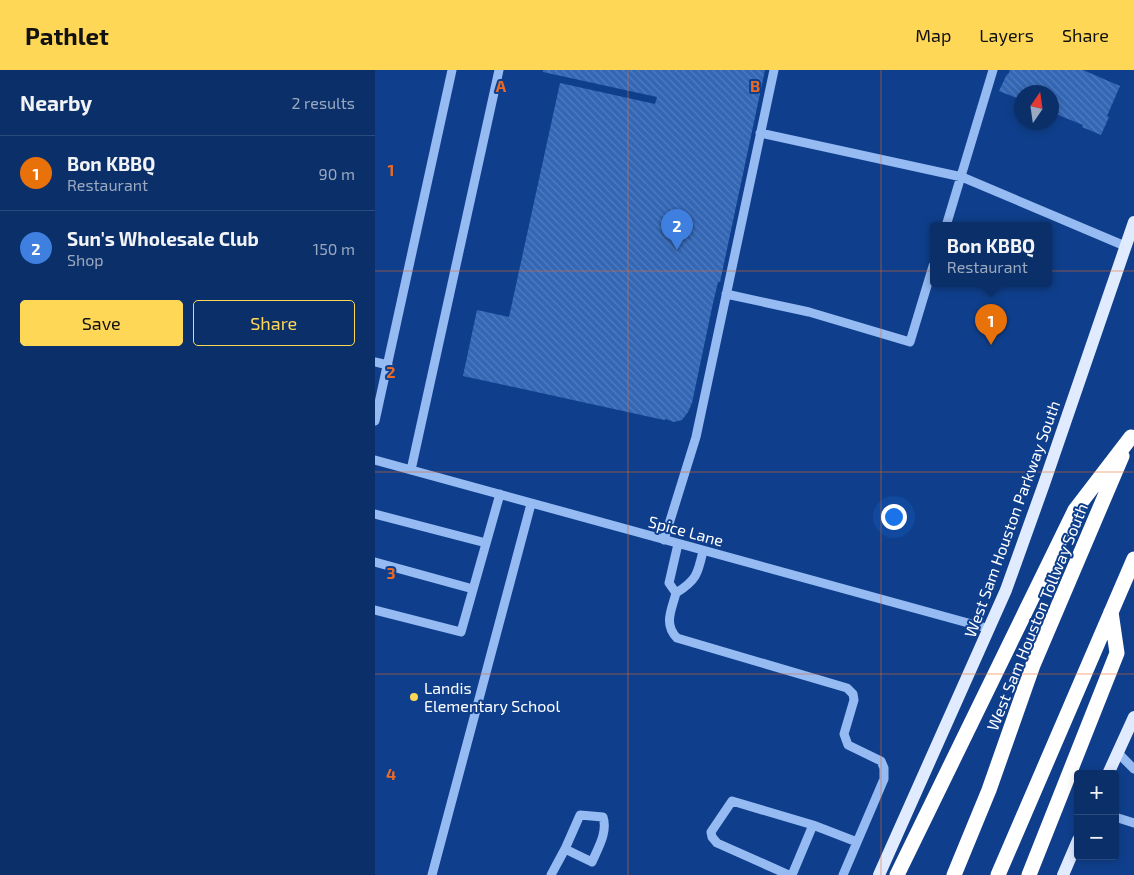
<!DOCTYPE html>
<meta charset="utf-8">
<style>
:root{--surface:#0b2f69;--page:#14376f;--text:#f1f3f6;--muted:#9aa9c0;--line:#2b4a7d;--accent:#ffd757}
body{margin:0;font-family:"Exo 2",sans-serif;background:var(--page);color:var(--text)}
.controls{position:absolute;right:15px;bottom:15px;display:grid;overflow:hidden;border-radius:5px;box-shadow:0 2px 8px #0003}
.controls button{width:45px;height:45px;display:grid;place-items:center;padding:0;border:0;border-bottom:1px solid var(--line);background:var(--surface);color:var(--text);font:25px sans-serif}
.compass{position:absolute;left:639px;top:15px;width:45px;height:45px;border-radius:50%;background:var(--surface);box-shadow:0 2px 8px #0003;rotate:13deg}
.you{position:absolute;left:518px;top:446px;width:18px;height:18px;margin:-12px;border:4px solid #fff;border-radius:50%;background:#1a73e8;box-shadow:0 0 0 8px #1a73e833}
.badge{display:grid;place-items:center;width:32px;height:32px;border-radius:50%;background:var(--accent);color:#fff;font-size:16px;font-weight:700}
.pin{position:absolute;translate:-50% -41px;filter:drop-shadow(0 1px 2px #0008)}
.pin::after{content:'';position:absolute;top:26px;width:18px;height:15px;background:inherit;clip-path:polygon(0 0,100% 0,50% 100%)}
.popup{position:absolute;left:555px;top:152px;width:122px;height:65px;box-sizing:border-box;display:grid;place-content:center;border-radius:5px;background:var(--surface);filter:drop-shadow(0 1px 4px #0005);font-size:16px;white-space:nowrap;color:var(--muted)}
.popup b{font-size:19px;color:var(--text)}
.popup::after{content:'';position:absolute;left:50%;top:100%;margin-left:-10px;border:10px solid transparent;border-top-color:var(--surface)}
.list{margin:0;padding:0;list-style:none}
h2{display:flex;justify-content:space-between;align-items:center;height:65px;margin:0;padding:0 20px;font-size:21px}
h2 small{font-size:16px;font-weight:400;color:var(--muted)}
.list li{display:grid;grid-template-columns:32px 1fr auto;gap:15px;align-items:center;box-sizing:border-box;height:75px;padding:0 20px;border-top:1px solid var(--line)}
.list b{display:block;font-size:19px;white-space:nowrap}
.list p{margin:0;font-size:16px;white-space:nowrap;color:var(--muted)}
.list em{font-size:16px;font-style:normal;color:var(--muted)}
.actions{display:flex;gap:10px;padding:15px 20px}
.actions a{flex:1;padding:11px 0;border:1px solid var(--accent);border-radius:5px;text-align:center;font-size:18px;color:var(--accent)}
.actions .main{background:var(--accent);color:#111}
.map{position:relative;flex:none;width:759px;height:805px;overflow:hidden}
header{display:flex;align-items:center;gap:30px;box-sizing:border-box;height:70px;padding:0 25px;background:var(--accent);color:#111}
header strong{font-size:24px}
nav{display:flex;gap:28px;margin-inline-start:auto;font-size:18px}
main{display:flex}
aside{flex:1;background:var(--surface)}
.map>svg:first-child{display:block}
.building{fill:url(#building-back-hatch)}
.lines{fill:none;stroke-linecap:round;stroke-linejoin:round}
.minor{stroke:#96bbf3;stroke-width:9}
.major{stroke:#e1ebff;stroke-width:12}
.highway{stroke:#fff;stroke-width:15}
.grid{fill:none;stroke:#ea6a24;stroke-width:1;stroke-opacity:0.55}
.poi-dot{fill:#ffd757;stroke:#0f3f8c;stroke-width:2}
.labels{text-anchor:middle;stroke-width:4;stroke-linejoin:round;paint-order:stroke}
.street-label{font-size:16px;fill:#fff;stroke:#0f3f8c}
.poi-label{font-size:16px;fill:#fff;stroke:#0f3f8c;text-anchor:start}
.grid-label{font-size:16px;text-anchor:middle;font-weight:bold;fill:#ea6a24;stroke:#0f3f8c;stroke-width:4;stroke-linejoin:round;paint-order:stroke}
</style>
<header>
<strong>Pathlet</strong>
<nav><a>Map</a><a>Layers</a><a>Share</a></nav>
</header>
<main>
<aside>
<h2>Nearby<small>2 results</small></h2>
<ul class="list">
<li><span class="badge" style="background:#e8710a">1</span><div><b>Bon KBBQ</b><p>Restaurant</p></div><em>90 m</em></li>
<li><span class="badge" style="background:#3f7fe0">2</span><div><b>Sun's Wholesale Club</b><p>Shop</p></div><em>150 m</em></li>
</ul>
<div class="actions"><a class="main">Save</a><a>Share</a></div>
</aside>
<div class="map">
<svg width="759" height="805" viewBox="0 0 759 805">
<defs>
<pattern id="building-back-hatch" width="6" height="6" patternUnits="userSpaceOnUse" patternTransform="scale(1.25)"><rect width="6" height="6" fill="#3366b4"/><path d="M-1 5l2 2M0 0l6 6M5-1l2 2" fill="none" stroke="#527dbf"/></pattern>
</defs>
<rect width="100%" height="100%" fill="#0f3f8c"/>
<path class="building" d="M168,0h222l-45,212h-2l-5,21 -21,100 -4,9 -6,8 -8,2 -8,-3 -2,1 -201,-44 14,-66 32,7 51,-234 95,21 2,-7 -114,-25z
M635,0h73l37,16 -13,30 2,1 -8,18 -19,-8 1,-2 -32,-13v-20h-30v7l-2,-1v1l-20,-8 8,-17 1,1z"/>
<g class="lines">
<path class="minor" d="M385,63l202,44 163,69
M571,156l47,-156
M351,224l83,18 101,30 23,-76
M0,292l13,3
M0,351l77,-351
M0,390l615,169
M36,400l88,-400
M0,444l111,29
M289,470l32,-103 78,-367
M328,481c-5,22 -6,29 -27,42 -4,16 -13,31 1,45l170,50 6,6 1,6 -10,34 4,11 33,16 3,7v11l-41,96
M0,492l98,27
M301,523l-7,-10 9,-39
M0,540l86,22 39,-138
M743,683l16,16
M205,745l23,2c5,15 -5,31 -11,45l-27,-13z
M740,747l19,6
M438,755l44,17
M57,805l99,-371
M176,805l14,-26
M414,805l-72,-32 -5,-6 -1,-5 21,-31 81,24 -21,50"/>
<path class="major" d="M733,704l26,-57
M504,805l127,-285 38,-106 90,-262
M688,805l15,-35"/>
<path class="highway" d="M522,805l178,-365 56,-73
M579,805l35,-85 44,-125 89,-209
M623,805l136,-316
M654,805l88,-222 -6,-41"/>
</g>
<path class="grid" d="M253,0v805M506,0v805M0,201h759M0,402h759M0,604h759"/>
<circle class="poi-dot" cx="39" cy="627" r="5"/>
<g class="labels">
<g class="street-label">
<text transform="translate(637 449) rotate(-70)" y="6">West Sam Houston Parkway South</text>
<text transform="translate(311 461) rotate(15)" y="6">Spice Lane</text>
<text transform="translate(662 547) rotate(-68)" y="6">West Sam Houston Tollway South</text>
</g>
<g class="poi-label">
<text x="49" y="624">Landis<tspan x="49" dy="18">Elementary School</tspan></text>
</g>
</g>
<g class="grid-label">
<text x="126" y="22">A</text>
<text x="380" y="22">B</text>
<text x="16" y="106">1</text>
<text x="16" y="308">2</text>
<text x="16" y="509">3</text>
<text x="16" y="710">4</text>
</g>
</svg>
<div class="controls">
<button>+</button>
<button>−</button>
</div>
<svg class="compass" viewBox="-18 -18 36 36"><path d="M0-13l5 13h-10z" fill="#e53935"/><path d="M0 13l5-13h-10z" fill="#9aa9c0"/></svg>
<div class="you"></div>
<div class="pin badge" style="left:616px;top:275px;background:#e8710a">1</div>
<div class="popup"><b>Bon KBBQ</b>Restaurant</div>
<div class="pin badge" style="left:302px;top:180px;background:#3f7fe0">2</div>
</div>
</main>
